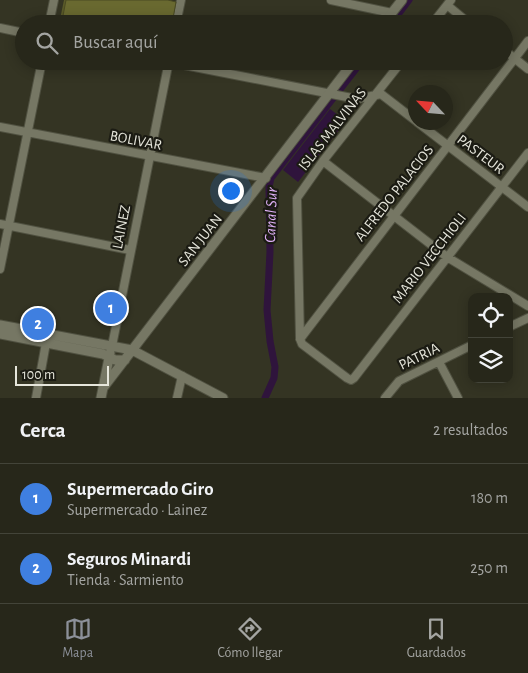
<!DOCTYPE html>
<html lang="es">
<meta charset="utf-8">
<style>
:root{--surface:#27271a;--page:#333327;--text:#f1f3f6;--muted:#a4a5a2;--line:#434439;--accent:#8c9099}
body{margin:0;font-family:"Alegreya Sans",sans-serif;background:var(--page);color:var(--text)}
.controls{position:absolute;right:15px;bottom:15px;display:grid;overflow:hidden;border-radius:10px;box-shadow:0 2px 12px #0003}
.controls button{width:45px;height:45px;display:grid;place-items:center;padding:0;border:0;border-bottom:1px solid var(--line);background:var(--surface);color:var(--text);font:25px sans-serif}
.compass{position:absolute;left:408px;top:85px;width:45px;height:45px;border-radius:50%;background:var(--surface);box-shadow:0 2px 12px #0003;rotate:296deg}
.scale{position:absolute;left:15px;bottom:12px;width:94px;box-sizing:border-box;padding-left:5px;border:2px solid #e6e6db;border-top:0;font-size:14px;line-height:18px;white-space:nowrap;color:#e6e6db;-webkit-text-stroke:4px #1b1b13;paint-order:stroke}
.you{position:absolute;left:230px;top:190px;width:18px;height:18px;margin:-12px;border:4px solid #fff;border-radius:50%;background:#1a73e8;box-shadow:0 0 0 8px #1a73e833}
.badge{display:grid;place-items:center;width:32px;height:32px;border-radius:50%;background:var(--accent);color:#fff;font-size:16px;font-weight:700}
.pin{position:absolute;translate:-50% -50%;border:2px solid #fff;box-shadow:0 1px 5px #0006}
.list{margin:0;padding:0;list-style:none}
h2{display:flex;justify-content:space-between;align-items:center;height:65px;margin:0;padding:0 20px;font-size:21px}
h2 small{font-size:16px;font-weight:400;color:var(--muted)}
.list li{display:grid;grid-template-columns:32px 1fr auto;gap:15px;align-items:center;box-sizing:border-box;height:70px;padding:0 20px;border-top:1px solid var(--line)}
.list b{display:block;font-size:19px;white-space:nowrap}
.list p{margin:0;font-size:16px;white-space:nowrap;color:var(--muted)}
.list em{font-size:16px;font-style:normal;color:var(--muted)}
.icon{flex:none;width:28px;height:28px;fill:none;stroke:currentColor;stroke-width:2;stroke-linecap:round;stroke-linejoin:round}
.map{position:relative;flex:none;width:528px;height:398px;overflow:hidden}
.search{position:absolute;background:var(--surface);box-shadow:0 2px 12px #0003;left:15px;right:15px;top:15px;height:55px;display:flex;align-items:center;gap:12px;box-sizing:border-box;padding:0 18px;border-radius:28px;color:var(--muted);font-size:19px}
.sheet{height:205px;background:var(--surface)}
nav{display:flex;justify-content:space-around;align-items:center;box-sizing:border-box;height:70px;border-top:1px solid var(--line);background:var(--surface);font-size:14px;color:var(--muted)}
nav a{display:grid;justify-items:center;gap:2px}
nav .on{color:var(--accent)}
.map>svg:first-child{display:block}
.water{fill:#2f143c}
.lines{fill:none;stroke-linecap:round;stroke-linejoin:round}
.canal{stroke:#2f143c;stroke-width:7}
.minor-casing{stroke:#505141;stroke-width:10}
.tertiary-casing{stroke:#505141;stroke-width:11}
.minor{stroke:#767764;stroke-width:8}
.tertiary{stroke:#767764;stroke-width:9}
.wall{fill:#5a5a29}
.building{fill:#696930;stroke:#4a4a22}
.labels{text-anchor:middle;stroke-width:4.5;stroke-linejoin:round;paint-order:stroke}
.street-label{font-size:15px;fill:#e6e6db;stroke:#1b1b13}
.water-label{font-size:16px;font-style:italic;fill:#deb0f6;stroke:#1b1b13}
</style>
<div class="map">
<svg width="528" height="398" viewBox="0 0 528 398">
<rect width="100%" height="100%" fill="#343423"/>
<path class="water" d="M330,109l16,12 -48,61 -15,-12z"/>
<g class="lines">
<path class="canal" d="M391,24l18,-24
M265,398l9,-20 1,-11 -5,-26 -3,-31 3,-58 -1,-65 2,-9 91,-117"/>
<g class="minor-casing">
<path id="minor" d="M331,0l61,13
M447,5l23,19
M49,24l5,-24
M176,24l5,-24
M432,24l19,-24
M0,28l24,5
M504,50l24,19
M164,61l193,38 24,-5 35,27
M402,61l-79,100 -26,37 3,141 2,5 45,34 4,2 3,-2 174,-225
M417,122l111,85
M0,127l266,51
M323,161l124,96 81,49
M0,224l130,26
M0,269l42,-208
M509,327l19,-9
M300,339l228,-298
M112,346l57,-285
M439,362l19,36
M36,398l10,-55
M177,398l5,-22
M385,398l14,-17 73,-36"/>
</g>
<g class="tertiary-casing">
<path id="tertiary" d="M383,24l19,-24
M0,325l132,25 91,48
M0,334l103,20 12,6h10
M103,388l251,-327
M101,398l9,-45"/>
</g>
<use href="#minor" class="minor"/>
<use href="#tertiary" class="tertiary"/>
</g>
<path class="wall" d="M64,0h104l4,24h-113z"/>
<path class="building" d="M66,0h102l8,2 -4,22h-98l-12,-3z"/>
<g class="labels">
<g class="street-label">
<text transform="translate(332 129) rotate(-52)" y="5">ISLAS MALVINAS</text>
<text transform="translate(136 140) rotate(11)" y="5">BOLIVAR</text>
<text transform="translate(481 154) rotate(37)" y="5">PASTEUR</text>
<text transform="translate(394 193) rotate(-52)" y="5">ALFREDO PALACIOS</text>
<text transform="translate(121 227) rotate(-79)" y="5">LAINEZ</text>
<text transform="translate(200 240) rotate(-52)" y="5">SAN JUAN</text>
<text transform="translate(429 258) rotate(-52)" y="5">MARIO VECCHIOLI</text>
<text transform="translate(419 356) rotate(-26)" y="5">PATRIA</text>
</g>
<g class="water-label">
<text transform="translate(270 215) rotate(-88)" y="6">Canal Sur</text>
</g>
</g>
</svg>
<div class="controls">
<button><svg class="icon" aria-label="locate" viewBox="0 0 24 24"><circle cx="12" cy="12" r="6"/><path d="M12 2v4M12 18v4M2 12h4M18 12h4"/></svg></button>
<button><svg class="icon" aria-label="layers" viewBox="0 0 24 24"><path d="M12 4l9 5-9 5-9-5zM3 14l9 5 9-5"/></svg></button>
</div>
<svg class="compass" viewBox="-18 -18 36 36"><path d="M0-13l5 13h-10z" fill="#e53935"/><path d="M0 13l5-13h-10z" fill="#a4a5a2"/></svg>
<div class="scale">100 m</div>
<div class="you"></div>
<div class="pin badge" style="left:111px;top:308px;background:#3f7fe0">1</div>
<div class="pin badge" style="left:38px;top:324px;background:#3f7fe0">2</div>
<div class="search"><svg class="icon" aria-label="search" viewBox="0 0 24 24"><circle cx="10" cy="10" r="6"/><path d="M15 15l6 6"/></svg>Buscar aquí</div>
</div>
<section class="sheet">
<h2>Cerca<small>2 resultados</small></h2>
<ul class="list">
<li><span class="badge" style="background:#3f7fe0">1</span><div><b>Supermercado Giro</b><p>Supermercado · Lainez</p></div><em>180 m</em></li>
<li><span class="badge" style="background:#3f7fe0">2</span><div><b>Seguros Minardi</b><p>Tienda · Sarmiento</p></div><em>250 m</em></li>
</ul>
</section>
<nav>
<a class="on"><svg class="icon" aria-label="map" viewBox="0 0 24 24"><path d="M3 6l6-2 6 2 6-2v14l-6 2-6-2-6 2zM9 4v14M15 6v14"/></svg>Mapa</a>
<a><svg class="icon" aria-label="directions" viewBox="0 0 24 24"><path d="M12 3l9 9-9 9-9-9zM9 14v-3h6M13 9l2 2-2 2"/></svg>Cómo llegar</a>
<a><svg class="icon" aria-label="saved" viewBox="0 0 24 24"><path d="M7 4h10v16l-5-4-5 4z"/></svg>Guardados</a>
</nav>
